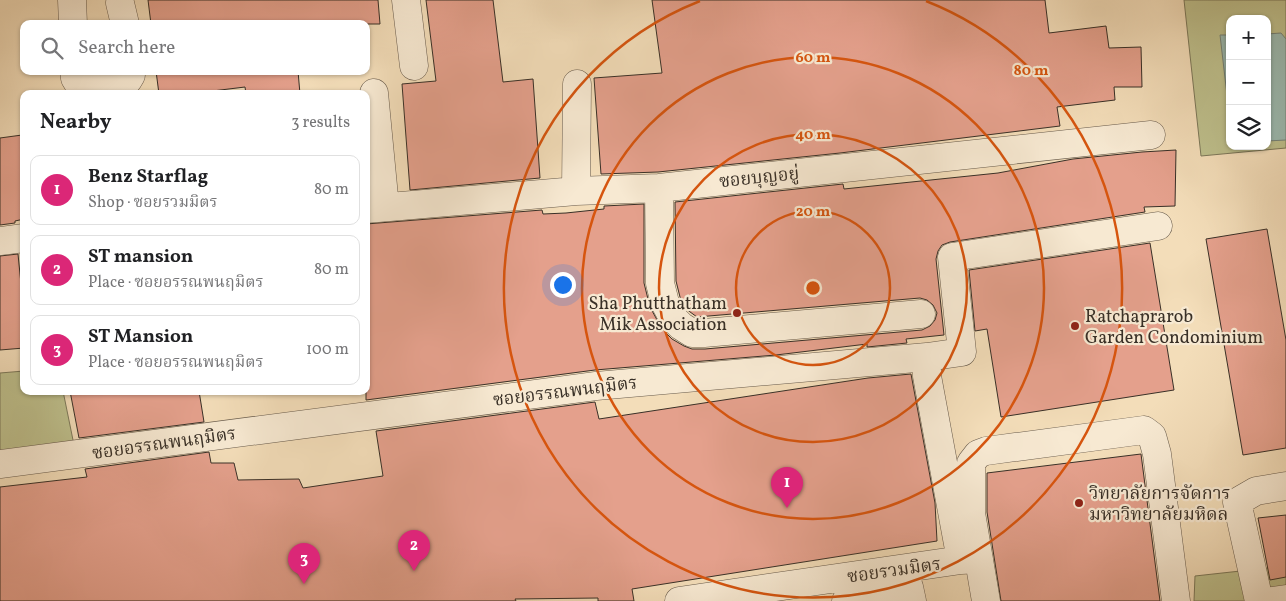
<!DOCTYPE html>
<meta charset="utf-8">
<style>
:root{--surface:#fff;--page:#f6f6f6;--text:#202124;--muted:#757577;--line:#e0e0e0;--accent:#db2777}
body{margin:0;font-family:Vollkorn,"Noto Serif Thai",serif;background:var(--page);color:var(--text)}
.controls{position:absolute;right:15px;top:15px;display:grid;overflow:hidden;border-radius:10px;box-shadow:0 1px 4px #0004}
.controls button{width:45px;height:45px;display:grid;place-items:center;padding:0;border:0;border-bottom:1px solid var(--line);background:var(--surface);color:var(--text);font:25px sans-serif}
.you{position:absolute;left:562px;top:284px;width:18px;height:18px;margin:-12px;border:4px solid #fff;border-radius:50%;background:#1a73e8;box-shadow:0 0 0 8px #1a73e833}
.badge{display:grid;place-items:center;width:32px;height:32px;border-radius:50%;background:var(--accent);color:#fff;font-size:16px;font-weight:700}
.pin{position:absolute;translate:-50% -41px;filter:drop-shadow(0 1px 2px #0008)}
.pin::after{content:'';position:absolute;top:26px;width:18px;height:15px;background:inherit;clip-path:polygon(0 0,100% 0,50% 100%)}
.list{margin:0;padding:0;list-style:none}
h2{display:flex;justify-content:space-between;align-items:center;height:65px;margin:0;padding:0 20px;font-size:21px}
h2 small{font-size:16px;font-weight:400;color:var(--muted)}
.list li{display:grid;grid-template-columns:32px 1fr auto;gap:15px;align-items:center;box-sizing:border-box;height:70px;margin:0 10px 10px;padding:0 10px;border:1px solid var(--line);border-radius:10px}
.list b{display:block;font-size:19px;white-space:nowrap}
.list p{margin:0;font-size:16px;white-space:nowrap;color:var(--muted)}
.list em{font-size:16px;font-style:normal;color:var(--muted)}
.icon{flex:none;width:28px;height:28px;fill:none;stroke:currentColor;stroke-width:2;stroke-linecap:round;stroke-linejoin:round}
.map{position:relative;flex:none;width:1286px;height:601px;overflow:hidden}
.search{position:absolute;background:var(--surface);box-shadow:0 1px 4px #0004;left:20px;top:20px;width:350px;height:55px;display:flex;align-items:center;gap:12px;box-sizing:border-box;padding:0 18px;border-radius:10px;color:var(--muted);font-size:19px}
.panel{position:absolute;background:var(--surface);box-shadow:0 1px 4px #0004;left:20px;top:90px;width:350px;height:305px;border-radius:10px}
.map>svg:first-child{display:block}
.green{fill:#bec08d;stroke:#7c785a;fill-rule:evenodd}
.water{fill:#9bbbb2;stroke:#74837a}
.building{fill:#e4a08c;stroke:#393027}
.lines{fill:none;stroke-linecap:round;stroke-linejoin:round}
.minor-casing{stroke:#685b4c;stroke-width:29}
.minor{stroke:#f7e9d2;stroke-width:28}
.ring{fill:none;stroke:#d6550f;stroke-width:2.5}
.poi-dot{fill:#8f2418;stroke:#f7e9d2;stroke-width:2}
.labels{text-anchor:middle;stroke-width:4.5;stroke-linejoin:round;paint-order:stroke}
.street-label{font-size:18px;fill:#393027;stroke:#f7e9d2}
.poi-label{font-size:18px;fill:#393027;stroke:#f7e9d2;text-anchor:start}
.centre{fill:#d6550f;stroke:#f7e9d2;stroke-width:2.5}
.ring-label{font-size:15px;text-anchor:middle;font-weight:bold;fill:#d6550f;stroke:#f7e9d2;stroke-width:4.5;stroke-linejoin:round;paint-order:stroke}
</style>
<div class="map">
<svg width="1286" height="601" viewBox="0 0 1286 601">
<rect width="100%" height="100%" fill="#f3ddb9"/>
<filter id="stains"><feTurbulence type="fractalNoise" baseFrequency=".004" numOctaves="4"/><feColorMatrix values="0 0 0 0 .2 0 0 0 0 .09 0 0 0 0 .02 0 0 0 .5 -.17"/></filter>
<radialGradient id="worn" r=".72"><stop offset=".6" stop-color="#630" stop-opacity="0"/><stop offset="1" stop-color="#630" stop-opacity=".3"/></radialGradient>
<path class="green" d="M1184,0h102v148l-85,8zM1230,19h37v127h-37z
M24,371v20h39l11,54 -74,13v-85z
M1286,566v35h-92l1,-25z"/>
<path class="water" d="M1281,33l5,6v101l-19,1v-107z
M1220,35h10v86z"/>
<path class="building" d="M148,0h230l2,24h-229z
M426,0h67l10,82 30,-3 7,99 -130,12 -8,-106 34,-3z
M652,0h393l4,33 57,-7 3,22 32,-1 1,40h-28l1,13 -58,7 3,19 -220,27 -182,19 -57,2 -7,-96 68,-5z
M156,71h142l2,23h-54l-1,-7 -57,7h-29z
M22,135l2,36v48l-9,2v2l-15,2v-87z
M1176,150l-1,56 -31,1 1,5 -195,30 -8,3 -4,6 -2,8 8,76 -38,4 1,4 -40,4v-3l-91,11 -181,15 -229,30v-176l176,-14 1,4 23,-1 38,-4v-3l40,-2v79l6,24 12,22 10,10 12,7 8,3h13l217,-19 8,-4 5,-6 2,-7 -4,-8 -6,-5 -7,-2 -223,19 -11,-8 -6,-12 -4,-16 -1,-79 168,-18 1,5 154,-16 75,-14 69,-7z
M1267,229l19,111v108l-43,7 -37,-216z
M1150,243l24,147 -173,27 -14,-88 -12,2 -6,-61z
M18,254l3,30h3v64l-24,2v-94z
M911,374l24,129 2,38 -305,48 2,12h-36v-3l-83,1 1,2h-516v-114l87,-10 -2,-8 124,-17 2,11h23l4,17 61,-1 4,9 80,-12 -7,-45 219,-29 4,17 269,-41z
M70,391h129l5,31 -125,16z
M1141,454l19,147h-159l-14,-89v-39z
M1286,515v62l-16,3 -12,-62z"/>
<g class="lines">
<g class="minor-casing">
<path id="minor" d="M72,0l1,24
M406,0l8,66
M120,3l5,21
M74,71l1,7 3,5 6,4 39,-4 5,-3 3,-5v-4
M374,93l11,114
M659,188l1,95 5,20 8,15 8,8 11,7h12l217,-19
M576,191l1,-107
M366,209l210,-18 83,-3 492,-53
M0,241l24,-3
M927,357l35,-5 -10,-95 206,-31
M0,464l596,-78 331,-29v19l34,184
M679,601l282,-41 18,-1
M846,601l63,-14 3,14
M986,601l-15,-88v-50l7,-9 8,-3 158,-21 8,6 5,18 19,147
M1259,601l-22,-99 19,-11 30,-5
M1272,601l14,-2"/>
</g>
<use href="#minor" class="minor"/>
</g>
<g class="ring">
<circle cx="813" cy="288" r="77"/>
<circle cx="813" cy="288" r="154"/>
<circle cx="813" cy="288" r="231"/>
<path d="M926 1A309 309 0 1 1 700 1"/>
</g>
<g class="poi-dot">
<circle cx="737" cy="313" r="5"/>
<circle cx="1075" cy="326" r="5"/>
<circle cx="1079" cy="503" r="5"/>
</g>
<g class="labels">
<g class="street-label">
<text transform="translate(759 177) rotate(-6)" y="6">ซอยบุญอยู่</text>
<text transform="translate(565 391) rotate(-7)" y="6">ซอยอรรณพนฤมิตร</text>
<text transform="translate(164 443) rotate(-8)" y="6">ซอยอรรณพนฤมิตร</text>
<text transform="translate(894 570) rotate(-8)" y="6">ซอยรวมมิตร</text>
</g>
<g class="poi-label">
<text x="727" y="309" text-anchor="end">Sha Phutthatham<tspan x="727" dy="21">Mik Association</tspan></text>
<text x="1085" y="322">Ratchaprarob<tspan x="1085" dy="21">Garden Condominium</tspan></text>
<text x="1089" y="499">วิทยาลัยการจัดการ<tspan x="1089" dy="21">มหาวิทยาลัยมหิดล</tspan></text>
</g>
</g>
<circle cx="813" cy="288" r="8" class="centre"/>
<g class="ring-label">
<text x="813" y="62">60 m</text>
<text x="1031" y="75">80 m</text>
<text x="813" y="139">40 m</text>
<text x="813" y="216">20 m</text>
</g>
<rect width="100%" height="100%" filter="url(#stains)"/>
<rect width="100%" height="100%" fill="url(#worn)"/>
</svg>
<div class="controls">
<button>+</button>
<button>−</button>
<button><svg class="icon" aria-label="layers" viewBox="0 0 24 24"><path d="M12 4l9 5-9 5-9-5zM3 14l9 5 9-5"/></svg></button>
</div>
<div class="you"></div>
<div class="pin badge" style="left:787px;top:508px">1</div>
<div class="pin badge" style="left:414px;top:571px">2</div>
<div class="pin badge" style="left:304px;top:584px">3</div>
<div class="search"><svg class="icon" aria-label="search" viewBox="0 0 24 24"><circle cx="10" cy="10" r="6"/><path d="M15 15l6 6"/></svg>Search here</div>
<section class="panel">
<h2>Nearby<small>3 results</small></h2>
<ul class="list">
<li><span class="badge">1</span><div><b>Benz Starflag</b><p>Shop · ซอยรวมมิตร</p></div><em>80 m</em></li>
<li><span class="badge">2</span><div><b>ST mansion</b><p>Place · ซอยอรรณพนฤมิตร</p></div><em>80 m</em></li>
<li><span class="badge">3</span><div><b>ST Mansion</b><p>Place · ซอยอรรณพนฤมิตร</p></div><em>100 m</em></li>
</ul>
</section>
</div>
